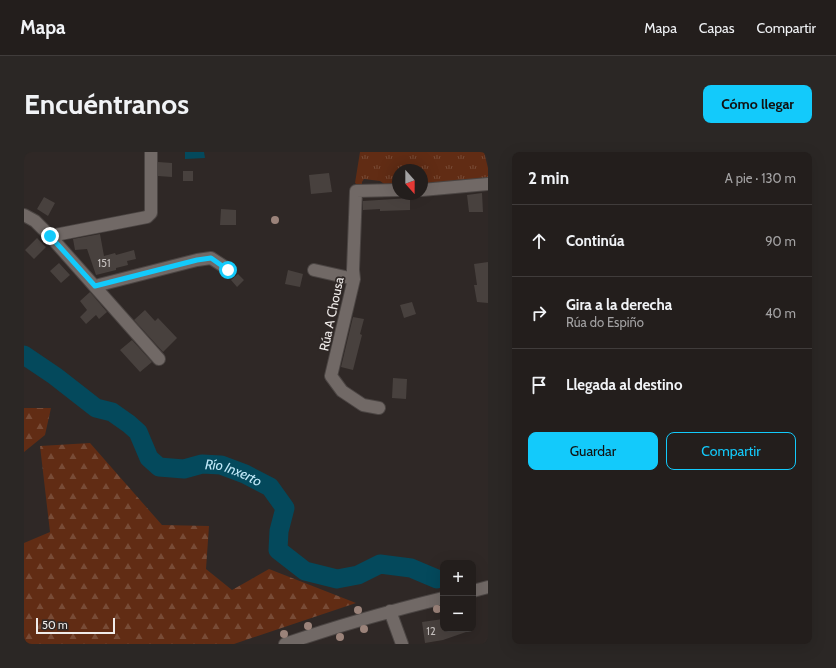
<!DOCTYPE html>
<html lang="es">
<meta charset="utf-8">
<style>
:root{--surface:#231e1c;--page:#2b2725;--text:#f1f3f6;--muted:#a3a2a3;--line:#403c3b;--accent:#13cafb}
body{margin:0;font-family:Cabin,sans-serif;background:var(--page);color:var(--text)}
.controls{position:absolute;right:12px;bottom:12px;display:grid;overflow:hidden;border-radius:8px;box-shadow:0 4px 16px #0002}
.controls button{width:36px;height:36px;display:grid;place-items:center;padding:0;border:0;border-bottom:1px solid var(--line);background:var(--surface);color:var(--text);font:20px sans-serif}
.compass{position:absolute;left:368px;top:12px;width:36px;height:36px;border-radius:50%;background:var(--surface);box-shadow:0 4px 16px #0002;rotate:159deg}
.scale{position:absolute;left:12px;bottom:10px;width:79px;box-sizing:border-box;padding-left:4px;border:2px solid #efebe9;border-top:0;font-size:11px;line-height:14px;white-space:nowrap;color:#efebe9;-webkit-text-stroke:3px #2f2826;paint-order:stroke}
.stop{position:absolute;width:12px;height:12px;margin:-9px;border:3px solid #13cafb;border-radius:50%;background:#fff}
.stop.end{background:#13cafb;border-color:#fff;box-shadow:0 1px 4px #0008}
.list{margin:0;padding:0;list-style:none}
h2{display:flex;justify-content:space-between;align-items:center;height:52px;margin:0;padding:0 16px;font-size:17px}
h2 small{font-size:13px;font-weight:400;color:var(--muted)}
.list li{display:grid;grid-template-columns:26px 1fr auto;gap:12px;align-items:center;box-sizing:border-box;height:72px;padding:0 16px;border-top:1px solid var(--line)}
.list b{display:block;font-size:15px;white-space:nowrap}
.list p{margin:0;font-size:13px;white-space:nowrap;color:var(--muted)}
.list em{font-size:13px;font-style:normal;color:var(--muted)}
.actions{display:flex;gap:8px;padding:12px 16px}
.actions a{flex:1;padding:9px 0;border:1px solid var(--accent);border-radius:8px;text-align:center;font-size:14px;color:var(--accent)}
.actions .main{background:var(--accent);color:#111}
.icon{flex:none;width:22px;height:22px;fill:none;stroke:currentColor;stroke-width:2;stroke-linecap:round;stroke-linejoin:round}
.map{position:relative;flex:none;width:464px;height:492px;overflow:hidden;border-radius:8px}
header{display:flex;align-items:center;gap:24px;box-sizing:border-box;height:56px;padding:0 20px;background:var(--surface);border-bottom:1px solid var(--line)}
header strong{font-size:19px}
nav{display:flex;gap:22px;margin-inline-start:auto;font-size:14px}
.intro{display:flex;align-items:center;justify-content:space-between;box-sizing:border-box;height:96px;padding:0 24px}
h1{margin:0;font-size:28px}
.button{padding:10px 18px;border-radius:8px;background:var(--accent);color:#111;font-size:14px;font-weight:700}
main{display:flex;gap:24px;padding:0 24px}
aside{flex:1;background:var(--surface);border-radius:8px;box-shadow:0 4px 16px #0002}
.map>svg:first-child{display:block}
.grass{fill:url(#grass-tufts)}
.forest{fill:url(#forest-firs)}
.water{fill:#04495c}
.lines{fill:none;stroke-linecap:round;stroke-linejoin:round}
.river{stroke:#04495c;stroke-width:19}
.building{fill:#48413e}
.minor-casing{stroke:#4b4543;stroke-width:14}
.minor{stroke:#716966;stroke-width:12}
.tree{fill:#9b837a}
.route{stroke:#13cafb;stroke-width:5}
.labels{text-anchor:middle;stroke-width:3.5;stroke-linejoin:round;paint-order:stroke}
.number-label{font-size:11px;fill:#c5c0be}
.street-label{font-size:13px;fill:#efebe9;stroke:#2f2826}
.water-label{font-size:14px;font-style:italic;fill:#c1e9f9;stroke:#2f2826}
</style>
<header>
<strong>Mapa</strong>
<nav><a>Mapa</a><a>Capas</a><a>Compartir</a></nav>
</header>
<div class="intro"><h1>Encuéntranos</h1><a class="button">Cómo llegar</a></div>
<main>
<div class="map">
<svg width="464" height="492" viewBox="0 0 464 492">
<defs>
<pattern id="grass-tufts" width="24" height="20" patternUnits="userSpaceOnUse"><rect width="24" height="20" fill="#612c14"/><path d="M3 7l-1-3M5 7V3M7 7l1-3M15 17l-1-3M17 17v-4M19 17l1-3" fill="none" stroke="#784b36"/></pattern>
<pattern id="forest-firs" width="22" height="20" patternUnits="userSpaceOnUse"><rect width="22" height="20" fill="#612c14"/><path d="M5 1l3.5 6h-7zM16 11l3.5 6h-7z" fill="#784b36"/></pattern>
</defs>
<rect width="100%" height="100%" fill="#2f2826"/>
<path class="grass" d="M336,0h124l4,16v10l-66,9v-17h-24v18h-8l-10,-7 -16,-2 -2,3v5l-3,-1 -4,-3z"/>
<path class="forest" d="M0,256h27l-6,27 -21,17z
M66,291l72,82 47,1 -3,43 26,21 37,-21 87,34 -122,41h-210v-101l26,-11 -10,-86z"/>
<path class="water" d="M161,0h19l1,6 -20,1z"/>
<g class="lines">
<path class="river" id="s1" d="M0,203l31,21 41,32 16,4 17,12 9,8 11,26 10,9 25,2 18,-5 19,1 24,9 25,13 15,21 -6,23 -1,19 27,21 32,8 21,-4 22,-11 31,4 26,11"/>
</g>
<path class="building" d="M134,10l14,1v14l-14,-1z
M159,19h10v10h-10z
M305,21l3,19 -21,2 -2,-19z
M458,41l1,19h-14l-2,-17z
M20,45l11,6 -7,13 -11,-7z
M386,46v12l-30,1v-2l-17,1v-9z
M197,57l15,1v15h-16z
M76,82l4,22 11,-3 1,2 18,-5 2,9 -9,2 1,4 -12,3v2l-20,5 -9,-26 -12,1 -2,-11z
M13,86l9,9 -12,12 -9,-9z
M464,110v41l-11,-1 -3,-17h3l-3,-21z
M35,111l11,12 -9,8 -11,-12z
M264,118l15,4 -3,13 -15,-3z
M214,122l6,6 -7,7 -6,-7z
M66,140l17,20 -8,7 -3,-4 -10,9 -6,-7 7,-7 -7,-9z
M388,150l4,12 -12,4 -4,-13z
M121,158l10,11 3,-3 19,20 -14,14 -29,-32z
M329,165l11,2 -4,15 2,1 -9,35 -12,-3z
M108,188l20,22 -12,10 -20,-22z
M369,226l14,1 -1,20 -14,-1z
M419,467v10h26v2l-26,9 -18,3 -3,-21z"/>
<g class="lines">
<g class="minor-casing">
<path id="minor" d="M398,38l66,-6
M0,63l11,6 15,15 109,123
M26,84l97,-19 4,-4v-61
M290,118l40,9
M71,134l102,-26 14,-2 17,11
M355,256l-16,-3 -21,-14 -11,-15 23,-97 -1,-9 3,-79 42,-1
M449,439l15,-4
M366,459l12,33
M261,492c52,-18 105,-33 158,-46"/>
</g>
<use href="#minor" class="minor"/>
</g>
<g class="tree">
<circle cx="251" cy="68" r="4"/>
<circle cx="413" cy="457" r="4"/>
<circle cx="334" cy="458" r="4"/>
<circle cx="284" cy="474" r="4"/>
<circle cx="340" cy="477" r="4"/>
<circle cx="260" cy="482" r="4"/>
<circle cx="316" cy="485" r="4"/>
</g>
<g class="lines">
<path class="route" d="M26,84l45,50 102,-26 14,-2 17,12"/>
</g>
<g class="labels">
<g class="number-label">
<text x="80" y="115">151</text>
<text x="407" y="483">12</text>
</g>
<g class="street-label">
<text transform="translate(307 162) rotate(-78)" y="5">Rúa A Chousa</text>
</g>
<g class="water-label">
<text dy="5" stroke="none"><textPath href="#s1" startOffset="257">Río Inxerto</textPath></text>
</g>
</g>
</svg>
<div class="controls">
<button>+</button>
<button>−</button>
</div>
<svg class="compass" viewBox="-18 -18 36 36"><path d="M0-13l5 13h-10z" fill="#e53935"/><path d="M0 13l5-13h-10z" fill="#a3a2a3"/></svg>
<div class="scale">50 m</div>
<div class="stop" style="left:204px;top:118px"></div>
<div class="stop end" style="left:26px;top:84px"></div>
</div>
<aside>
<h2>2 min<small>A pie · 130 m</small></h2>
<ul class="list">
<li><svg class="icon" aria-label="ahead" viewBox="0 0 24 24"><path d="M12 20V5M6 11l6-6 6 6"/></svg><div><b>Continúa</b></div><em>90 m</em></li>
<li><svg class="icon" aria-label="right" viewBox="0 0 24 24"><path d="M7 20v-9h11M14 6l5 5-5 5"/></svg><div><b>Gira a la derecha</b><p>Rúa do Espiño</p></div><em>40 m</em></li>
<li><svg class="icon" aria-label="arrive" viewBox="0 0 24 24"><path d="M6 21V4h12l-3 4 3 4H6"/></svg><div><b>Llegada al destino</b></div></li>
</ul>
<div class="actions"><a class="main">Guardar</a><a>Compartir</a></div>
</aside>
</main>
